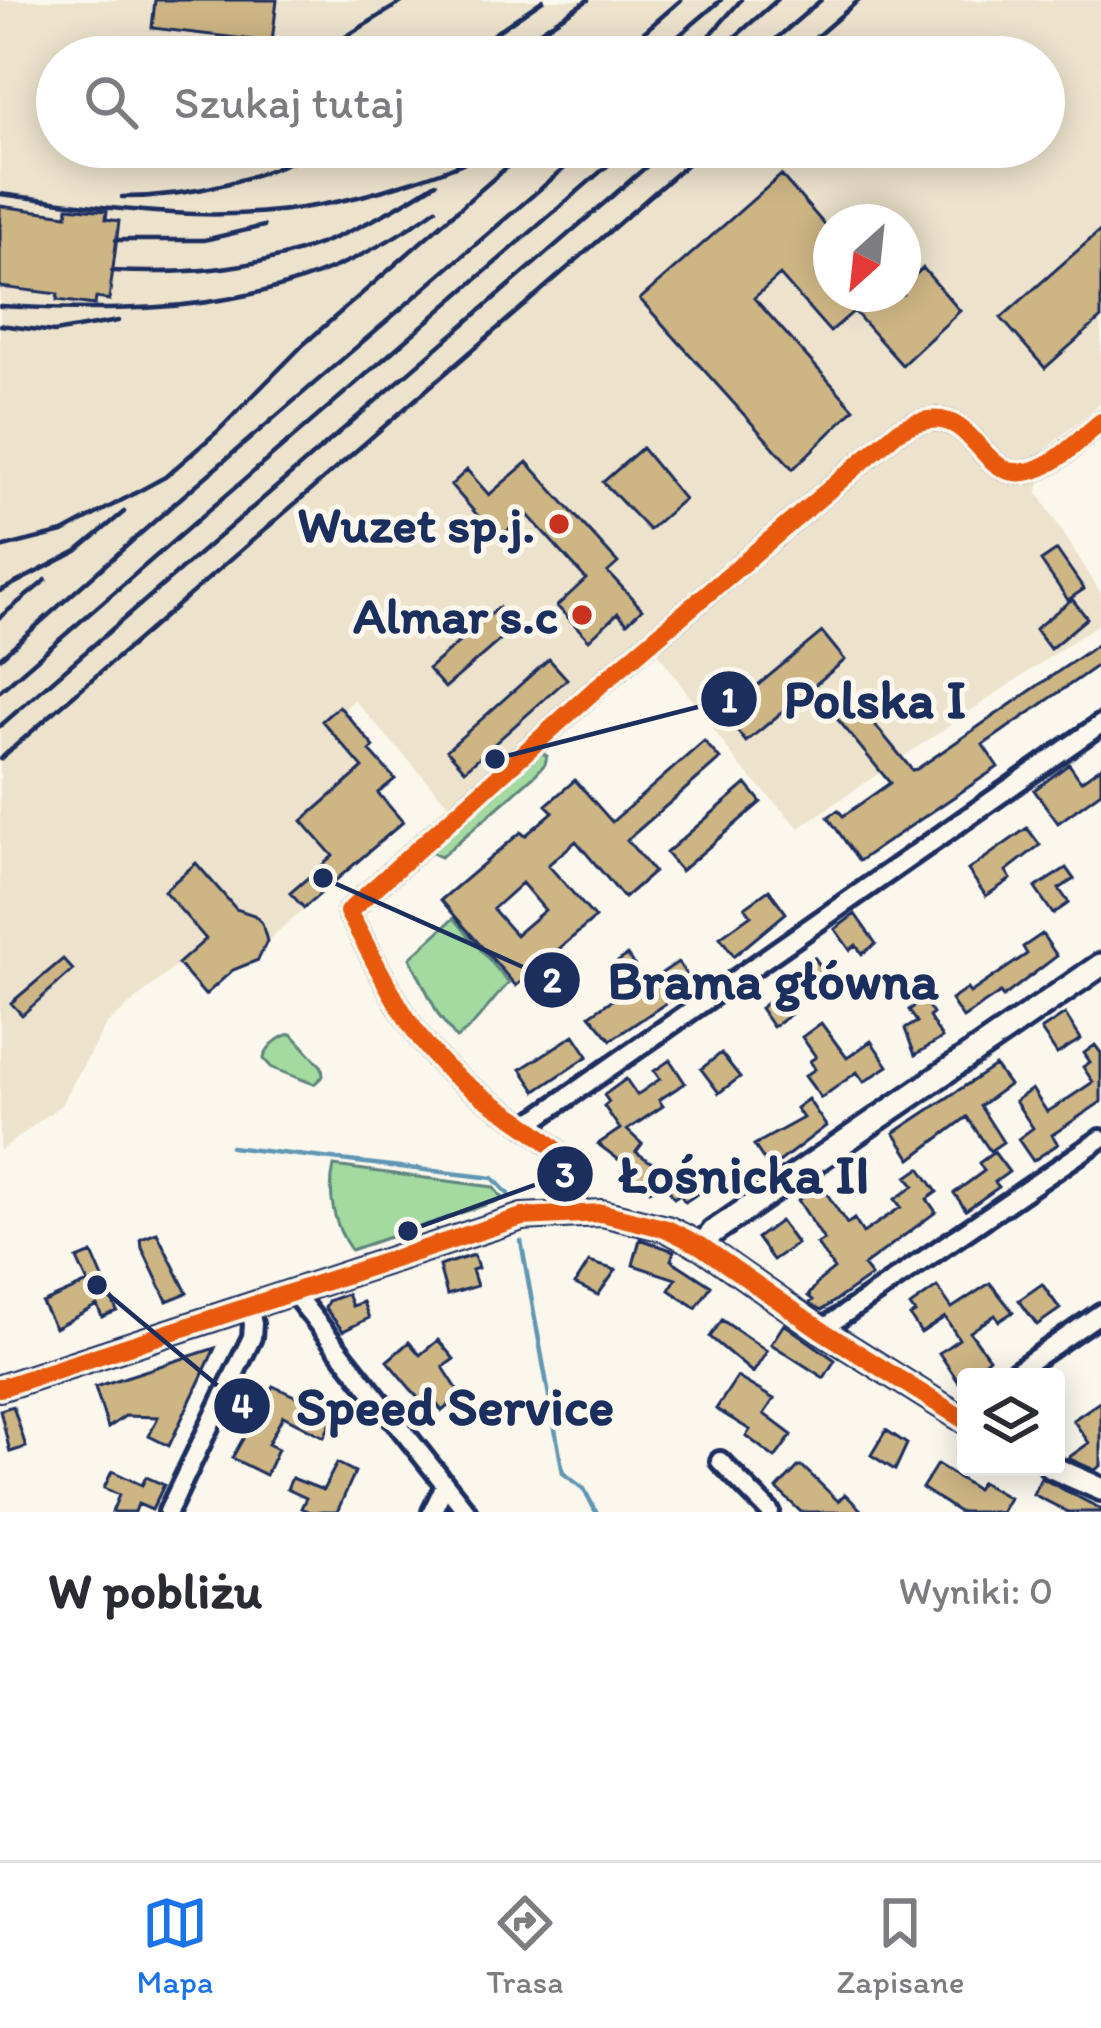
<!DOCTYPE html>
<html lang="pl">
<meta charset="utf-8">
<style>
:root{--surface:#fff;--page:#f2f2f3;--text:#2b2b33;--muted:#7c7c81;--line:#e1e1e2;--accent:#1a73e8}
body{margin:0;font-family:Itim,sans-serif;background:var(--page);color:var(--text)}
.controls{position:absolute;right:36px;bottom:36px;display:grid;overflow:hidden;border-radius:12px;box-shadow:0 6px 30px #0003}
.controls button{width:108px;height:108px;display:grid;place-items:center;padding:0;border:0;border-bottom:3px solid var(--line);background:var(--surface);color:var(--text);font:60px sans-serif}
.compass{position:absolute;left:813px;top:204px;width:108px;height:108px;border-radius:50%;background:var(--surface);box-shadow:0 6px 30px #0003;rotate:207deg}
.list{margin:0;padding:0;list-style:none}
h2{display:flex;justify-content:space-between;align-items:center;height:156px;margin:0;padding:0 48px;font-size:51px}
h2 small{font-size:39px;font-weight:400;color:var(--muted)}
.icon{flex:none;width:66px;height:66px;fill:none;stroke:currentColor;stroke-width:2;stroke-linecap:round;stroke-linejoin:round}
.map{position:relative;flex:none;width:1101px;height:1512px;overflow:hidden}
.search{position:absolute;background:var(--surface);box-shadow:0 6px 30px #0003;left:36px;right:36px;top:36px;height:132px;display:flex;align-items:center;gap:30px;box-sizing:border-box;padding:0 42px;border-radius:66px;color:var(--muted);font-size:45px}
.sheet{height:348px;background:var(--surface)}
nav{display:flex;justify-content:space-around;align-items:center;box-sizing:border-box;height:168px;border-top:3px solid var(--line);background:var(--surface);font-size:33px;color:var(--muted)}
nav a{display:grid;justify-items:center;gap:6px}
nav .on{color:var(--accent)}
.map>svg:first-child{display:block}
.built{fill:#ede3cd;fill-rule:evenodd}
.green{fill:#a2da9f;stroke:#5e847e;stroke-width:3}
.lines{fill:none;stroke-linecap:round;stroke-linejoin:round}
.stream{stroke:#5f96b4;stroke-width:4.5}
.building{fill:#cdb584;stroke:#1b2f5e;stroke-width:3;fill-rule:evenodd}
.minor-casing{stroke:#1b2f5e;stroke-width:26}
.tertiary-casing{stroke:#1b2f5e;stroke-width:30}
.minor{stroke:#fbf7ec;stroke-width:16}
.tertiary{stroke:#fbf7ec;stroke-width:21}
.rail{stroke:#1b2f5e;stroke-width:4.5}
.cycleway-casing{stroke:#fbf7ec;stroke-width:26}
.cycleway{stroke:#e8590c;stroke-width:18}
.poi-dot{fill:#c8321e;stroke:#fbf7ec;stroke-width:4.5}
.labels{text-anchor:middle;stroke-width:10;stroke-linejoin:round;paint-order:stroke}
.poi-label{font-size:51px;font-weight:bold;fill:#1b2f5e;stroke:#fbf7ec;text-anchor:end}
.leader{fill:none;stroke:#1b2f5e;stroke-width:4.5}
.callout-dot{fill:#1b2f5e;stroke:#fbf7ec;stroke-width:4.5}
.mark-label{font-size:36px;text-anchor:middle;font-weight:bold;fill:#fff}
.callout-label{font-size:54px;text-anchor:middle;font-weight:bold;fill:#1b2f5e;stroke:#fbf7ec;stroke-width:10;stroke-linejoin:round;paint-order:stroke}
</style>
<div class="map">
<svg width="1101" height="1512" viewBox="0 0 1101 1512">
<rect width="100%" height="100%" fill="#fbf7ec"/>
<filter id="ink" filterUnits="userSpaceOnUse"><feTurbulence type="fractalNoise" baseFrequency=".00833" numOctaves="2"/><feDisplacementMap in="SourceGraphic" scale="24" xChannelSelector="R" yChannelSelector="G"/><feConvolveMatrix kernelMatrix="1 2 1 2 8 2 1 2 1" color-interpolation-filters="sRGB"/></filter>
<g filter="url(#ink)">
<path class="built" d="M0,0h1101v403l-56,47 -7,43 63,100v29l-302,206 -59,-62 -82,-113 -58,32 -143,129 -103,-114 -11,11 31,36 -3,4 24,28 -28,24 11,13 12,-9 13,15 -136,119 -9,19 -16,8 -3,-3 -34,30 -28,-30 -71,60 -45,80 -61,46zM57,57h987v90h-987zM831,222h72v72h-72z"/>
<path class="green" d="M542,753l5,3 -2,8 -10,11 -94,82 -9,-4 3,-11z
M454,918l55,65c-15,14 -38,49 -53,55l-17,-22 -29,-58z
M292,1034l30,33 1,9 -9,8 -42,-16 -8,-9c1,-11 16,-24 28,-25z
M334,1166l159,21 10,12 -152,51c-17,-24 -24,-55 -17,-84z"/>
<g class="lines">
<path class="stream" d="M231,1147l262,31 15,16
M521,1241l42,232 21,16 12,23"/>
</g>
<path class="building" d="M155,0h122l-5,42 -120,-14z
M781,175l50,57v62h72v-9l20,-17 37,43 -58,54 -48,-54 -24,21 -50,-57 -26,23 100,111 -61,60 -153,-170z
M0,206l67,9 1,-8 39,4 -1,8 13,2 -10,79 -13,-2 -1,7 -38,-5 1,-6 -58,-7z
M1101,230v88l-56,50 -44,-50z
M642,448l42,51 -35,31 -46,-48z
M527,462l91,101 -10,9 34,37 -15,14 -9,-10 -29,27 -32,-34 29,-27 -59,-65 -29,25 -47,-54 16,-15 22,25z
M1057,550l27,39 -16,11 -27,-39z
M1072,599l15,19 -37,31 -15,-20z
M499,607l17,19 -71,62 -17,-19z
M822,632l23,28 -99,82 -23,-28z
M1101,642v21l-118,82 15,22 -139,94 -31,-44 10,-7 5,6 47,-33 -60,-73 20,-16 62,76 5,-1z
M549,659l18,20 -102,91 -18,-20z
M339,706l35,41 -4,4 25,28 -17,14 25,29 -99,86 -14,-15 43,-37 -31,-35 61,-53 -41,-47z
M704,741l16,18 -93,81 27,32 -30,26 -48,-57 -28,24 47,53 -79,68 -75,-86 80,-68 4,4 28,-24 -7,-7 29,-25 37,42zM522,883l23,27 -29,25 -23,-26z
M1069,764l12,17 20,-14v25l-43,31 -24,-33z
M746,784l15,18 -80,69 -15,-18z
M1027,828l13,17 -34,26 5,8 -25,17 -18,-26z
M196,863l40,46 18,6 8,8 5,18 -9,19 -25,10 -28,25 -27,-31 28,-25 -42,-48z
M1066,868l8,11 -15,10 10,14 -16,11 -18,-26z
M769,890l17,23 -52,43 -14,-19 31,-22 -6,-8z
M855,914l21,30 -14,10 -6,-9 -6,5 -15,-21z
M1042,934l15,22 -54,41 -3,-4 -37,25 -12,-18 16,-11 3,4 57,-39 -4,-7z
M627,955l20,28 31,-21 15,23 -82,55 -21,-25 35,-24 -16,-23z
M814,957l16,22 -42,30 3,5 -18,13 -13,-19 33,-24 -6,-8z
M63,959l10,11 -51,45 -11,-12z
M924,1000l9,14 -4,3 13,21 -27,17 -10,-26 12,-7 -8,-12z
M1065,1014l16,25 -24,15 -16,-24z
M821,1023l26,35 24,-17 17,25 -24,16 -7,-10 -36,26 -16,-22 10,-7 -5,-8 6,-4 -14,-20z
M574,1035l14,21 -52,35 -15,-22z
M1095,1045l6,8v49l-49,33 6,9 -25,17 -15,-22 15,-11 -18,-27 17,-12 15,23 19,-12 27,-18 -10,-15 7,-5 -6,-9z
M721,1053l19,24 -21,16 -18,-24z
M670,1060l15,23 -26,17 4,6 -36,24 15,14 -6,8 42,29 22,-14 11,18 -26,17 -5,-8 -6,4 -10,-16 -14,9 -19,-14 4,-5 -37,-28 22,-15 -16,-23 5,-4 -5,-7 22,-16 11,16 23,-16 -6,-8z
M995,1066l14,19 -29,21 23,36 -13,9 -23,-34 -56,42 -17,-26z
M808,1099l18,27 -56,43 -16,-24 49,-27 -7,-10z
M994,1152l15,20 -14,10 4,5 -33,23 -12,-17 30,-22 -5,-8z
M920,1168l17,24 -10,7 9,13 -73,54 8,10 -49,34 -13,-6 4,-4 -5,-4 12,-16 14,-11 -17,-25 7,-4 -26,-40 23,-15 26,39 7,-5 9,14 38,-26 -6,-8 19,-13 -7,-9z
M780,1221l17,23 -24,16 -16,-22z
M157,1233l30,60 -20,8 -25,-53 -1,-9z
M640,1239l34,12 -3,9 40,26 -15,22 -27,-18 7,-11 -43,-14z
M92,1253l25,58 -15,6 -5,-12 -42,23 -13,-25 46,-20 -11,-24z
M474,1255l4,13 -6,2 5,16 -30,9 -8,-29z
M589,1262l27,8 -18,25 -23,-11z
M990,1283l23,29 -14,9 -4,-6 -25,17 19,26 -29,26 -21,-31 20,-14 -14,-22 -24,16 -11,-17 5,-3 -5,-7 27,-19 15,21z
M1042,1284l18,25 -23,16 -18,-25z
M347,1294l5,12 11,-4 6,16 -26,13 -18,-23 3,-7z
M722,1320l45,31 -14,22 -43,-36z
M784,1324l51,36 -11,18 -53,-34z
M438,1340l16,19 -11,8 18,28 -19,16 -9,-12 -9,6 -37,-44 22,-19 11,13z
M215,1348l-46,98 -20,-10 9,-19 -33,-1 -17,12 -13,-41z
M737,1377l37,22 -10,15 28,21 -17,23 -29,-22 4,-6 -34,-21z
M273,1386l62,29 -11,22 -41,-21 -15,28 10,5 -12,26 -34,-17z
M1101,1401v65l-6,4 -27,-12 21,-15 -16,-23z
M13,1406l13,41 -16,5 -10,-42z
M886,1430l21,14 -12,26 -24,-15z
M337,1463l18,9 -18,40h-27l-9,-4 5,-10 -19,-9 5,-11 31,12z
M937,1464l39,25 5,-7 28,16 -8,14h-42l-37,-24z
M798,1467h5l35,34 7,-7 18,18h-62l-24,-23z
M112,1471l30,14 4,-8 18,8 -12,25 -14,-6 -3,8h-23l7,-17 -15,-7z
M1041,1478l60,31v3h-33l-35,-18z"/>
<g class="lines">
<g class="minor-casing">
<path id="minor" d="M526,1126l575,-402
M567,1212l-3,-46 -7,-15c-33,-32 -77,-51 -111,-83 -43,-42 -69,-105 -98,-156l252,-227 298,-254c85,-47 74,67 144,36 21,-9 41,-31 59,-45
M293,1292l174,220
M821,1330l280,-191
M1008,1377l93,-64
M720,1461l50,51
M168,1512l84,-175 1,-13 -4,-17
M432,1512l13,-27"/>
</g>
<g class="tertiary-casing">
<path id="tertiary" d="M701,1246l12,-14 388,-267
M0,1388l522,-171 80,-4 65,16 34,17 120,84 145,91
M1051,1467l50,22"/>
</g>
<use href="#minor" class="minor"/>
<use href="#tertiary" class="tertiary"/>
<path class="rail" d="M313,57l92,-57
M460,57l83,-57
M500,57l88,-57
M615,57l66,-57
M654,57l67,-57
M691,57l50,-57
M712,57l65,-57
M755,57l66,-57
M793,57l66,-57
M0,194c147,19 255,38 400,-9 33,-10 64,-20 94,-38
M122,197c73,0 136,-18 201,-50
M116,240h88l60,-14
M112,271c131,7 215,-17 324,-88
M0,306c164,9 300,4 436,-97
M0,325l54,7 64,-11
M0,548l63,-16 102,-55 53,-46 86,-87 226,-197
M0,591l77,-40 47,-39
M0,617l46,-37
M0,658l174,-154 415,-357
M0,691l629,-544
M0,726l669,-579
M0,759l707,-612"/>
<g class="cycleway-casing">
<path id="cycleway" d="M567,1212l-3,-46 -7,-15c-33,-32 -77,-51 -111,-83 -43,-42 -69,-105 -98,-156l252,-227 298,-254c85,-47 74,67 144,36 21,-9 41,-31 59,-45
M0,1388l522,-171 80,-4 65,16 34,17 120,84 145,91"/>
</g>
<use href="#cycleway" class="cycleway"/>
</g>
</g>
<g class="poi-dot">
<circle cx="559" cy="524" r="12"/>
<circle cx="582" cy="615" r="12"/>
</g>
<g class="labels">
<g class="poi-label">
<text x="535" y="542">Wuzet sp.j.</text>
<text x="558" y="633">Almar s.c</text>
</g>
</g>
<path class="leader" d="M495 759L729 699M323 878L552 980M408 1231L565 1174M97 1285L242 1406"/>
<g class="callout-dot">
<circle cx="495" cy="759" r="12"/>
<circle cx="323" cy="878" r="12"/>
<circle cx="408" cy="1231" r="12"/>
<circle cx="97" cy="1285" r="12"/>
<circle cx="729" cy="699" r="30"/>
<circle cx="552" cy="980" r="30"/>
<circle cx="565" cy="1174" r="30"/>
<circle cx="242" cy="1406" r="30"/>
</g>
<g class="mark-label">
<text x="729" y="712">1</text>
<text x="552" y="992">2</text>
<text x="565" y="1187">3</text>
<text x="242" y="1418">4</text>
</g>
<g class="callout-label">
<text x="875" y="718">Polska I</text>
<text x="773" y="999">Brama główna</text>
<text x="744" y="1193">Łośnicka II</text>
<text x="455" y="1425">Speed Service</text>
</g>
</svg>
<div class="controls">
<button><svg class="icon" aria-label="layers" viewBox="0 0 24 24"><path d="M12 4l9 5-9 5-9-5zM3 14l9 5 9-5"/></svg></button>
</div>
<svg class="compass" viewBox="-18 -18 36 36"><path d="M0-13l5 13h-10z" fill="#e53935"/><path d="M0 13l5-13h-10z" fill="#7c7c81"/></svg>
<div class="search"><svg class="icon" aria-label="search" viewBox="0 0 24 24"><circle cx="10" cy="10" r="6"/><path d="M15 15l6 6"/></svg>Szukaj tutaj</div>
</div>
<section class="sheet">
<h2>W pobliżu<small>Wyniki: 0</small></h2>
<ul class="list">
</ul>
</section>
<nav>
<a class="on"><svg class="icon" aria-label="map" viewBox="0 0 24 24"><path d="M3 6l6-2 6 2 6-2v14l-6 2-6-2-6 2zM9 4v14M15 6v14"/></svg>Mapa</a>
<a><svg class="icon" aria-label="directions" viewBox="0 0 24 24"><path d="M12 3l9 9-9 9-9-9zM9 14v-3h6M13 9l2 2-2 2"/></svg>Trasa</a>
<a><svg class="icon" aria-label="saved" viewBox="0 0 24 24"><path d="M7 4h10v16l-5-4-5 4z"/></svg>Zapisane</a>
</nav>
